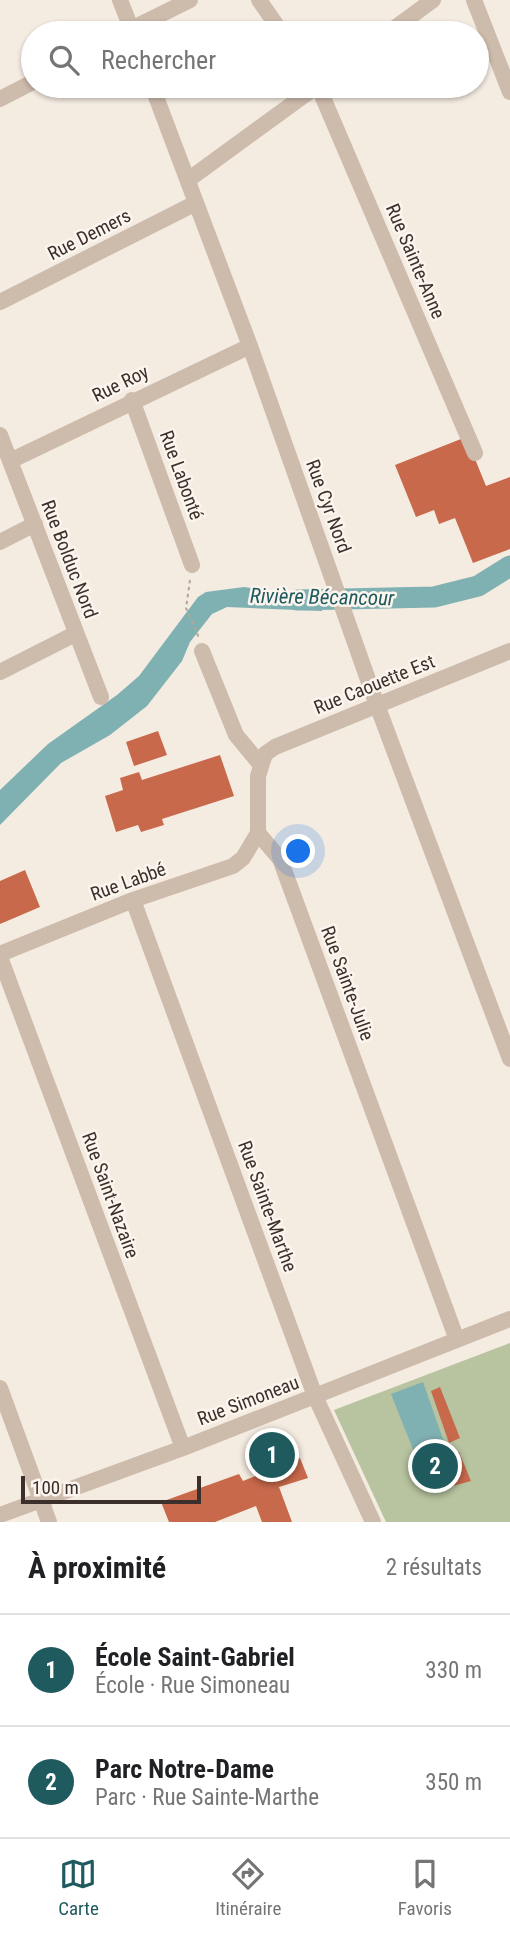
<!DOCTYPE html>
<html lang="fr">
<meta charset="utf-8">
<style>
:root{--surface:#fff;--page:#f2f2f2;--text:#202124;--muted:#757577;--line:#e0e0e0;--accent:#1f5a5e}
body{margin:0;font-family:"Roboto Condensed",sans-serif;background:var(--page);color:var(--text)}
.scale{position:absolute;left:21px;bottom:18px;width:180px;box-sizing:border-box;padding-left:7px;border:4px solid #3b302b;border-top:0;font-size:19px;line-height:24px;white-space:nowrap;color:#3b302b;-webkit-text-stroke:5px #fbf5ee;paint-order:stroke}
.you{position:absolute;left:299px;top:852px;width:24px;height:24px;margin:-18px;border:5px solid #fff;border-radius:50%;background:#1a73e8;box-shadow:0 0 0 10px #1a73e833}
.badge{display:grid;place-items:center;width:46px;height:46px;border-radius:50%;background:var(--accent);color:#fff;font-size:23px;font-weight:700}
.pin{position:absolute;translate:-50% -50%;border:4px solid #fff;box-shadow:0 2px 7px #0006}
.list{margin:0;padding:0;list-style:none}
h2{display:flex;justify-content:space-between;align-items:center;height:91px;margin:0;padding:0 28px;font-size:30px}
h2 small{font-size:23px;font-weight:400;color:var(--muted)}
.list li{display:grid;grid-template-columns:46px 1fr auto;gap:21px;align-items:center;box-sizing:border-box;height:112px;padding:0 28px;border-top:2px solid var(--line)}
.list b{display:block;font-size:26px;white-space:nowrap}
.list p{margin:0;font-size:23px;white-space:nowrap;color:var(--muted)}
.list em{font-size:23px;font-style:normal;color:var(--muted)}
.icon{flex:none;width:38px;height:38px;fill:none;stroke:currentColor;stroke-width:2;stroke-linecap:round;stroke-linejoin:round}
.map{position:relative;flex:none;width:510px;height:1522px;overflow:hidden}
.search{position:absolute;background:var(--surface);box-shadow:0 2px 5px #0004;left:21px;right:21px;top:21px;height:77px;display:flex;align-items:center;gap:18px;box-sizing:border-box;padding:0 24px;border-radius:38px;color:var(--muted);font-size:26px}
.sheet{height:315px;background:var(--surface)}
nav{display:flex;justify-content:space-around;align-items:center;box-sizing:border-box;height:98px;border-top:2px solid var(--line);background:var(--surface);font-size:19px;color:var(--muted)}
nav a{display:grid;justify-items:center;gap:4px}
nav .on{color:var(--accent)}
.map>svg:first-child{display:block}
.green{fill:#b8c4a0}
.water{fill:#7fb0b2}
.lines{fill:none;stroke-linecap:round;stroke-linejoin:round}
.river{stroke:#7fb0b2;stroke-width:21}
.building{fill:#c8694b}
.path{stroke:#b9a596;stroke-width:2;stroke-dasharray:3.5 3.5;stroke-linecap:butt}
.minor{stroke:#cdbbac;stroke-width:16}
.labels{text-anchor:middle;stroke-width:5;stroke-linejoin:round;paint-order:stroke}
.street-label{font-size:19px;fill:#3b302b;stroke:#fbf5ee}
.water-label{font-size:21px;font-style:italic;fill:#1f5a5e;stroke:#fbf5ee}
</style>
<div class="map">
<svg width="510" height="1522" viewBox="0 0 510 1522">
<rect width="100%" height="100%" fill="#f4ebe1"/>
<path class="green" d="M510,1343v179h-124l-52,-112z"/>
<path class="water" d="M244,587l80,12 -2,12 -95,-4 -15,7 -22,28 -8,19 -35,45 -37,29 -49,28 -61,62v-35l48,-46 69,-49 22,-19 59,-79 8,-5z
M423,1382l21,60 -30,10 -23,-58z"/>
<g class="lines">
<path class="river" d="M297,600l137,-3 44,-11 32,-20"/>
</g>
<path class="building" d="M466,437l20,49 24,-9v72l-37,14 -18,-45 -16,6 -5,-14 -18,7 -21,-52z
M158,731l9,24 -33,11 -8,-24z
M220,755l14,41 -72,23 2,6 -23,7 -3,-7 -22,7 -11,-36 18,-6 -3,-12 19,-6 3,8z
M25,870l15,37 -40,17v-43z
M440,1387l20,51 -11,5 -18,-52z
M459,1452l12,29 -18,5 -2,-7 -6,1 -7,-21z
M300,1458l8,20 -29,9 13,35h-30l-6,-16 -41,16h-46l-8,-20 78,-28 4,7z"/>
<g class="lines">
<path class="path" d="M190,580l-4,28 13,30"/>
<path class="minor" d="M120,0l13,33
M259,0l23,33
M474,0l36,92
M123,33l67,-33
M388,33l45,-33
M152,86l98,260 127,359 133,354
M318,86l157,367
M0,99l33,-17
M188,180l129,-94
M0,302l196,-99
M132,400l60,165
M0,435l101,262
M10,461l240,-115
M0,542l35,-18
M202,651l34,84 24,29
M0,672l75,-38
M133,900l182,496 58,126
M0,954l133,-54 100,-34 10,-8 15,-25
M0,957l183,491
M457,1340l-177,-481 -22,-26v-57l7,-22 10,-7 235,-96
M0,1388l49,134
M0,1515l183,-67 327,-129"/>
</g>
<g class="labels">
<g class="street-label">
<text transform="translate(89 234) rotate(-27)" y="7">Rue Demers</text>
<text transform="translate(416 261) rotate(67)" y="7">Rue Sainte-Anne</text>
<text transform="translate(120 383) rotate(-26)" y="7">Rue Roy</text>
<text transform="translate(182 475) rotate(70)" y="7">Rue Labonté</text>
<text transform="translate(329 506) rotate(70)" y="7">Rue Cyr Nord</text>
<text transform="translate(70 559) rotate(69)" y="7">Rue Bolduc Nord</text>
<text transform="translate(374 684) rotate(-22)" y="7">Rue Caouette Est</text>
<text transform="translate(128 881) rotate(-20)" y="7">Rue Labbé</text>
<text transform="translate(348 983) rotate(70)" y="7">Rue Sainte-Julie</text>
<text transform="translate(111 1195) rotate(70)" y="7">Rue Saint-Nazaire</text>
<text transform="translate(268 1206) rotate(70)" y="7">Rue Sainte-Marthe</text>
<text transform="translate(248 1400) rotate(-21)" y="7">Rue Simoneau</text>
</g>
<g class="water-label">
<text transform="translate(322 597) rotate(1)" y="7">Rivière Bécancour</text>
</g>
</g>
</svg>
<div class="scale">100 m</div>
<div class="you"></div>
<div class="pin badge" style="left:272px;top:1455px">1</div>
<div class="pin badge" style="left:435px;top:1466px">2</div>
<div class="search"><svg class="icon" aria-label="search" viewBox="0 0 24 24"><circle cx="10" cy="10" r="6"/><path d="M15 15l6 6"/></svg>Rechercher</div>
</div>
<section class="sheet">
<h2>À proximité<small>2 résultats</small></h2>
<ul class="list">
<li><span class="badge">1</span><div><b>École Saint-Gabriel</b><p>École · Rue Simoneau</p></div><em>330 m</em></li>
<li><span class="badge">2</span><div><b>Parc Notre-Dame</b><p>Parc · Rue Sainte-Marthe</p></div><em>350 m</em></li>
</ul>
</section>
<nav>
<a class="on"><svg class="icon" aria-label="map" viewBox="0 0 24 24"><path d="M3 6l6-2 6 2 6-2v14l-6 2-6-2-6 2zM9 4v14M15 6v14"/></svg>Carte</a>
<a><svg class="icon" aria-label="directions" viewBox="0 0 24 24"><path d="M12 3l9 9-9 9-9-9zM9 14v-3h6M13 9l2 2-2 2"/></svg>Itinéraire</a>
<a><svg class="icon" aria-label="saved" viewBox="0 0 24 24"><path d="M7 4h10v16l-5-4-5 4z"/></svg>Favoris</a>
</nav>
